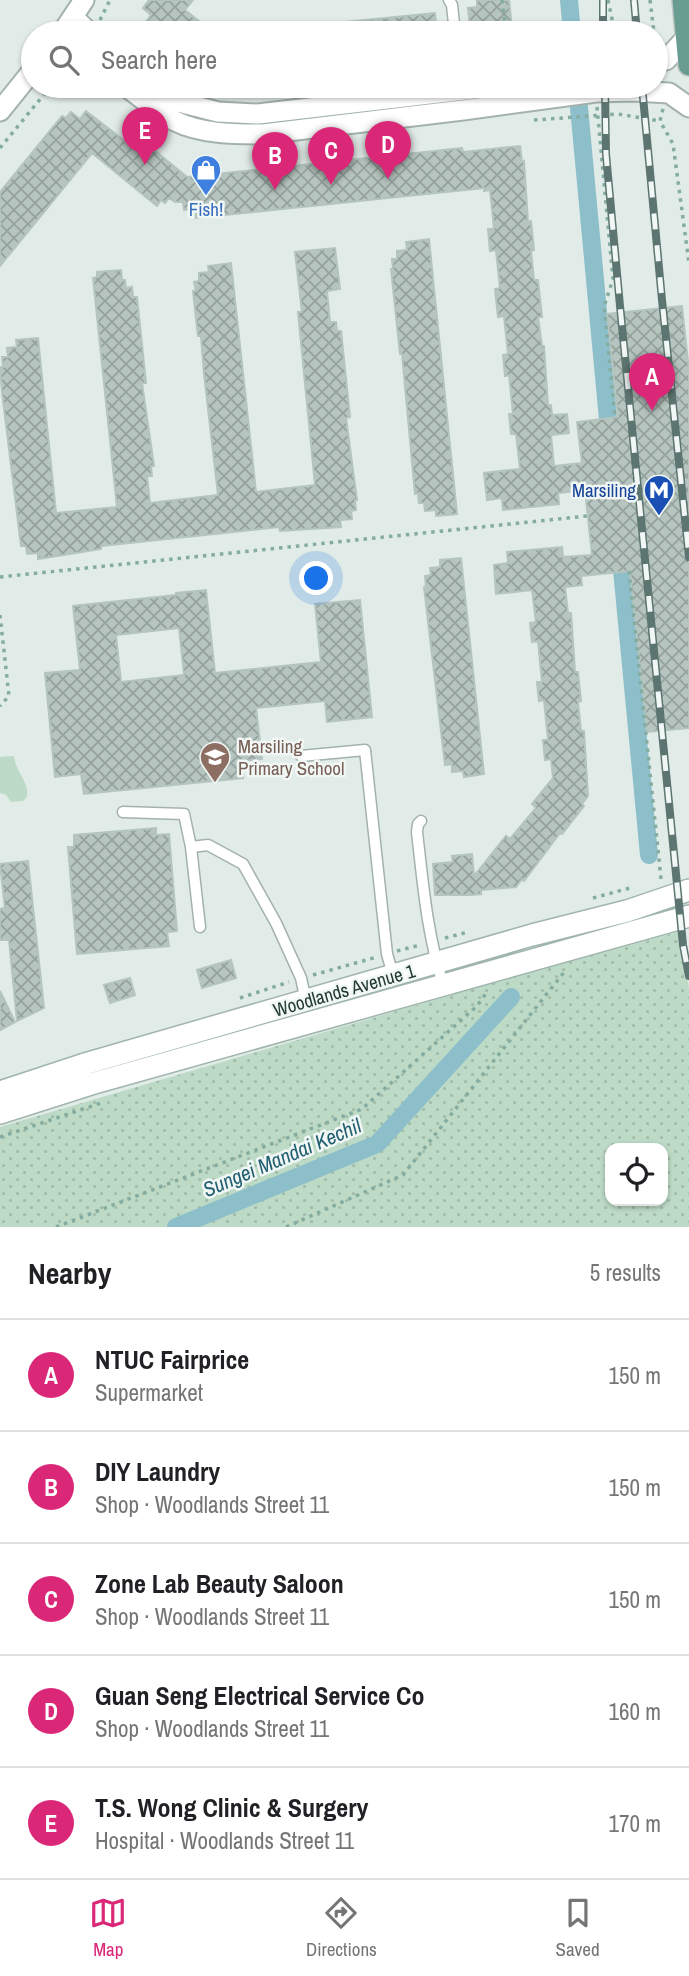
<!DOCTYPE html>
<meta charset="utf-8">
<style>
:root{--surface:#fff;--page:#f6f6f6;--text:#202124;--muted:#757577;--line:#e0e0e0;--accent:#db2777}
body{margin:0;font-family:"Archivo Narrow",sans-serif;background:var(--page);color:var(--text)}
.controls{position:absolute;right:21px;bottom:21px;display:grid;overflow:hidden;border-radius:14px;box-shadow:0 2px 5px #0004}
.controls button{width:63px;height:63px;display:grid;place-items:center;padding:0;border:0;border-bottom:2px solid var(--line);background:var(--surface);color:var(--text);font:35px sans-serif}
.you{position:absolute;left:317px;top:579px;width:24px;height:24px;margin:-18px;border:5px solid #fff;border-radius:50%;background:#1a73e8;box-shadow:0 0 0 10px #1a73e833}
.badge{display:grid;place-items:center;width:46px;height:46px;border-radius:50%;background:var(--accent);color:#fff;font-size:23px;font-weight:700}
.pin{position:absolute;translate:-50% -58px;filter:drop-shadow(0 2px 4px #0008)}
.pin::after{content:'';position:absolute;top:37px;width:24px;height:21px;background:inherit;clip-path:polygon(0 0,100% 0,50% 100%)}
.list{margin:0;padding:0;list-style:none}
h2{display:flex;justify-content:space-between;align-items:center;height:91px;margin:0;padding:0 28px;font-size:30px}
h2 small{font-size:23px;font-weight:400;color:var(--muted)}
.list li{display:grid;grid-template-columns:46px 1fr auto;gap:21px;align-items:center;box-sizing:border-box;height:112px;padding:0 28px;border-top:2px solid var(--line)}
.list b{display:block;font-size:26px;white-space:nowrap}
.list p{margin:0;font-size:23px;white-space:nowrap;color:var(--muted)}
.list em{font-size:23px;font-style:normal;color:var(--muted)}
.icon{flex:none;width:38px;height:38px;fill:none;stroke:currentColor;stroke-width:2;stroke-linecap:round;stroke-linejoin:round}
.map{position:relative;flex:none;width:689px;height:1227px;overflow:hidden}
.search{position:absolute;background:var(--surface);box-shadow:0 2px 5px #0004;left:21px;right:21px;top:21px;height:77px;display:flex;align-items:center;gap:18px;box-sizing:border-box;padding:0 24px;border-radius:38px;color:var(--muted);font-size:26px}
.sheet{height:651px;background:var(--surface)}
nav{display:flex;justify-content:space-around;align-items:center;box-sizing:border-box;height:98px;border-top:2px solid var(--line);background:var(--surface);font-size:19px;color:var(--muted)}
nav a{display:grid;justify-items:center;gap:4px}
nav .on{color:var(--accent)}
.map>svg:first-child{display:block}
.grass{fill:url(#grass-dots);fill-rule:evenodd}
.green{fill:#bcdac5}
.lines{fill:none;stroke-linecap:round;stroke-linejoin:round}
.canal{stroke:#8dbfcb;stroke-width:18}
.building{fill:url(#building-cross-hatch);stroke:#b4c4be;stroke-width:2;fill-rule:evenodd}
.service-casing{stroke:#a4b2ae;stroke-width:13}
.minor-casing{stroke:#a4b2ae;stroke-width:23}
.secondary-casing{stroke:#a1b5af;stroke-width:24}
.primary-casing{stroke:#c1c8c6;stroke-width:24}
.path{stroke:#84aca1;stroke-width:3.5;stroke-dasharray:3.5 5;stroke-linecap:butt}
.service{stroke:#fff;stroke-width:10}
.minor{stroke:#fff;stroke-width:19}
.secondary{stroke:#fff;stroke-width:21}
.primary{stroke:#699d92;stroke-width:21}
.rail-casing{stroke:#5d7570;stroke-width:8}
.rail{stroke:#f1f7f5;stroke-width:5;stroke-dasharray:16;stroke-linecap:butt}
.labels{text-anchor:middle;stroke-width:5;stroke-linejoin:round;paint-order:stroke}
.shop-label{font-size:19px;fill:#366cbe;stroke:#f1f7f5}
.transit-label{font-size:19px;fill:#164399;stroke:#f1f7f5;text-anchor:end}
.education-label{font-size:19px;fill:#785e54;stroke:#f1f7f5;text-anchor:start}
.street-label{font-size:19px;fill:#233a35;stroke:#f1f7f5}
.water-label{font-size:21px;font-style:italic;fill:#226071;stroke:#f1f7f5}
</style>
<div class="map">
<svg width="689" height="1227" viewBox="0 0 689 1227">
<defs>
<pattern id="grass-dots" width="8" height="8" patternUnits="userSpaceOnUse" patternTransform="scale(1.75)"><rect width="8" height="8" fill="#bcdac5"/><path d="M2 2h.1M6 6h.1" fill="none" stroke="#a1bcaa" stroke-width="1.8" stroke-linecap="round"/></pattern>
<pattern id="building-cross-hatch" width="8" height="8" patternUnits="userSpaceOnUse" patternTransform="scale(1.75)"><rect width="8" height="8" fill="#b7c5c0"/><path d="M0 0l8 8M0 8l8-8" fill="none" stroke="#94a19d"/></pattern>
</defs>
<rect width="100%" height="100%" fill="#e1ebe7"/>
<path class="grass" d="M678,932l11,56v239h-689v-100l499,-146zM610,1148h53v53h-53z"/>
<path class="green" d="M14,756c1,15 16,27 13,41l-4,4 -12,1 -5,-7 -6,-2v-36z"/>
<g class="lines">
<path class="canal" d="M569,0l3,33
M577,86l33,355
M620,549l29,306
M176,1227l201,-83 134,-147"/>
</g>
<path class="building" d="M149,0h44l-8,10 29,23h-56l-13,-10 6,-8 -8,-7z
M477,0h32l3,28 -3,1v4h-29l-1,-6 -9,1 -2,-20 9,-1z
M435,13l2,20h-111l-1,-9z
M86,111l49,38 7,-9 45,37 275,-29 1,4 57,-6 2,16 2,-1 4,61 3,-1 3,29 -3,1 3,29h4l4,37h-4l4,29h2l4,59h3l1,10 15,-1 2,19 -18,2 3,31 28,-3 -5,-41 41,-5 -11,-103 75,-8 7,65v357l-42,4 -17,-161 -49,5 1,9 -17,2 3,26h3l4,59h3l3,29 -3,1 3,29h3l4,65 -6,8 2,2 -22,28 -2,-1 -36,48 -2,-2 -6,8 -35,3v4l-10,1h-36l-2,-31 20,-2 -1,-6 20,-2 2,22 32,-40 4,3 26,-31 -4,-4 21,-26 -2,-19 -6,1 -2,-20h5l-4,-40 -5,1 -2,-19h5l-4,-41 -6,1 -2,-19 6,-1 -4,-32 -36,4 -2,-29 14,-2 -1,-11 55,-5 1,10 29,-2 -7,-65 -27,3 1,11 -56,6 -1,-12 -15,2 -3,-27 36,-4 -4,-35h-5l-2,-20h4l-4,-39 -4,1 -2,-21 5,-1 -4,-38 -6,1 -3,-28 5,-1 -4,-38 -6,1 -2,-22h6l-4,-39 -6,1v-3l-288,30 -1,-9 -11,1 -1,-8h-8l-6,-4 -4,5 -4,-3 -4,6 -65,-53 -92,113v-74l62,-76 4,2 5,-6 9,7z
M429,239l28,275 -21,2v-6l-11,1 -1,-8h-5l-1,-10 -3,1 -13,-140h-2l-9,-85h2l-1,-10h5v-8l10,-1 -1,-8z
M335,248l5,41 -13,2 3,31h6l1,9h4l9,86 -4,1 11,82h-2l1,10 -5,1 1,8 -12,1 1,7 -61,4 -1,-4 -46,5 -132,14v3l-63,10v-6l-11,1 -1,-8h-5l-19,-154 -2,-25h3l-1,-10h6l-1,-9 10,-1 -1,-7 22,-2 18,175 61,-6 -24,-229 4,-1v-5l24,-2 1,10h3l1,8 6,-1 1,10h4l9,86h-4l12,83h-3l1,10h-5l3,27 68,-8 -14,-121 -3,-38h-3l-5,-45h3l-2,-9 5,-1v-8l10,-1 -1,-6 23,-3 25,229 59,-7 -17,-173h4l-7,-60z
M461,558l23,216 -20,3 -1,-6 -11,1v-8l-7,1 -21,-178 2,-1 -1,-10 6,-1 -1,-7 10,-1v-7z
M206,590l9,83 106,-11 -6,-58 45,-4 12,117 -45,5 -2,-21 -69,7 6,51 -21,2 2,17 -159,16 -3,-20 -26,3 -10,-104 35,-3 -7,-64 103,-11v-2zM179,628l5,47 -63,7 -5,-47z
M156,828v7l13,-1 8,97 -10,1 2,14 -92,8 -9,-107h6v-12z
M28,861l16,147 -27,13 -8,-81h-9v-31l5,-1 -5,-44z
M231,960l5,18 -34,10 -5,-18z
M130,978l5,17 -25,8 -6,-18z
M0,991l15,31 -15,8z"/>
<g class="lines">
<g class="service-casing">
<path id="service" d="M449,0l3,5 3,28
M301,756l64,-6 22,204 6,21
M123,812l61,2 7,33 9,80
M421,821l-3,3 -1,8c6,52 10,102 26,152
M191,847l17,-2 35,19 33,59 25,55 5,23"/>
</g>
<g class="minor-casing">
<path id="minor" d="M73,17l17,16
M62,33l22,-33
M656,62l10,-2 20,-22
M125,86c16,11 32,26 50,35 26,13 59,13 88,13l200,-24 133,-18 37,-1 36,2 20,14
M152,86l27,16 39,10 40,2 240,-28
M0,111l33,-41"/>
</g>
<g class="secondary-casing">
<path id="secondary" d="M0,1092l88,-29 444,-128 95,-24 62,-21
M0,1113l91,-29 598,-168"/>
</g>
<g class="primary-casing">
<path id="primary" d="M683,0l6,65"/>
</g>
<path class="path" d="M502,0l3,23 7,10
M608,0l7,33
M650,0l4,33
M100,20l10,-20
M597,107l16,172 -9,28 11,110
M663,109l-3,12 13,23 16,119
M534,120l84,-6 42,7
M0,148l51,-62
M629,571l32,308
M0,577l587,-61
M0,615l9,81 -9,10
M593,898l37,-10
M445,938l23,-6
M397,951l23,-6
M313,975l64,-18
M240,998l49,-16
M0,1137l104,-35
M56,1227l306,-118 115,-103 10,-14
M286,1227l117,-52 162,-204"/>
<use href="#service" class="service"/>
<use href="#minor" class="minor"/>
<use href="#secondary" class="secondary"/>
<use href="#primary" class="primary"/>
<g class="rail-casing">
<path id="rail" d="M603,0v33
M634,0l3,33
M605,86l1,68 14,152 63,639 6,31
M642,86l20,214 27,257"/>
</g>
<use href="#rail" class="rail"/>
</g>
<defs>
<g id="shop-pin" transform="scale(1.575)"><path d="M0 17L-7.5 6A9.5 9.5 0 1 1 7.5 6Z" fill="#3f7fe0" stroke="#f1f7f5"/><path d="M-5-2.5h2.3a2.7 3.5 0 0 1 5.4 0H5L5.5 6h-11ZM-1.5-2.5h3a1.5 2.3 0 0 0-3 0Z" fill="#fff"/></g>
<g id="metro-pin" transform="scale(1.575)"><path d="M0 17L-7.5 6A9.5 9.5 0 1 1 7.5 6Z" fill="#1a4fb4" stroke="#f1f7f5"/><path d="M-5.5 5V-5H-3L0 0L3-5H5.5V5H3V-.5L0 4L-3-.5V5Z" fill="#fff"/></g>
<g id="school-pin" transform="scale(1.575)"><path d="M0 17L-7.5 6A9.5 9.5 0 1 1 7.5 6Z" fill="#8d6e63" stroke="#f1f7f5"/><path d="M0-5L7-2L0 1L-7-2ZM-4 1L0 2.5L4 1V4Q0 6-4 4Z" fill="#fff"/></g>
</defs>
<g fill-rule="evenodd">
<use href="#shop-pin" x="206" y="170"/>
<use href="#metro-pin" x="659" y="490"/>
<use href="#school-pin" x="215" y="757"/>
</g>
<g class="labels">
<g class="shop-label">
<text x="206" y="216">Fish!</text>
</g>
<g class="transit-label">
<text x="636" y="497">Marsiling</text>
</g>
<g class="education-label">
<text x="238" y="753">Marsiling<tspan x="238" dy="22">Primary School</tspan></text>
</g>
<g class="street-label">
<text transform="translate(344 990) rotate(-16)" y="7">Woodlands Avenue 1</text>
</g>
<g class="water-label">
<text transform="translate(282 1158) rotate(-23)" y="7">Sungei Mandai Kechil</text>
</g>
</g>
</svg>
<div class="controls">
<button><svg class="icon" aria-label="locate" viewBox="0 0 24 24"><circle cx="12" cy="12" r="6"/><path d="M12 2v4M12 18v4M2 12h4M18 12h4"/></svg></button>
</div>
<div class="you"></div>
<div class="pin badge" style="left:652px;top:411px">A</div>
<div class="pin badge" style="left:275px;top:190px">B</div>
<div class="pin badge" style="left:331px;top:185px">C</div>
<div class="pin badge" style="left:388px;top:179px">D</div>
<div class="pin badge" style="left:145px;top:165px">E</div>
<div class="search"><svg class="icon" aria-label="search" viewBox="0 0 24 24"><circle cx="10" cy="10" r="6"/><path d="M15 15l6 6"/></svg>Search here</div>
</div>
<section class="sheet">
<h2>Nearby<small>5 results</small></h2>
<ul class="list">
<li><span class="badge">A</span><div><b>NTUC Fairprice</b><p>Supermarket</p></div><em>150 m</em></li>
<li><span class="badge">B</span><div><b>DIY Laundry</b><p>Shop · Woodlands Street 11</p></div><em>150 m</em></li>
<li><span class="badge">C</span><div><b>Zone Lab Beauty Saloon</b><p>Shop · Woodlands Street 11</p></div><em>150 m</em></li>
<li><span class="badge">D</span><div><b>Guan Seng Electrical Service Co</b><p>Shop · Woodlands Street 11</p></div><em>160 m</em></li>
<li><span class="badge">E</span><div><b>T.S. Wong Clinic &amp; Surgery</b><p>Hospital · Woodlands Street 11</p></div><em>170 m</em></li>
</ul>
</section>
<nav>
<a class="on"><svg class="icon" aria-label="map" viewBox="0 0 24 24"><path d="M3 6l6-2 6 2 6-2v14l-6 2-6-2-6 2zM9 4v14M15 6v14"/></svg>Map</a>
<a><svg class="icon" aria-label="directions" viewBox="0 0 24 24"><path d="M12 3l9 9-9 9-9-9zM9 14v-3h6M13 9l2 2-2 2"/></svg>Directions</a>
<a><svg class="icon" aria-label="saved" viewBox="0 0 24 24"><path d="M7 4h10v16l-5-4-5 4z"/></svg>Saved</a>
</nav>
